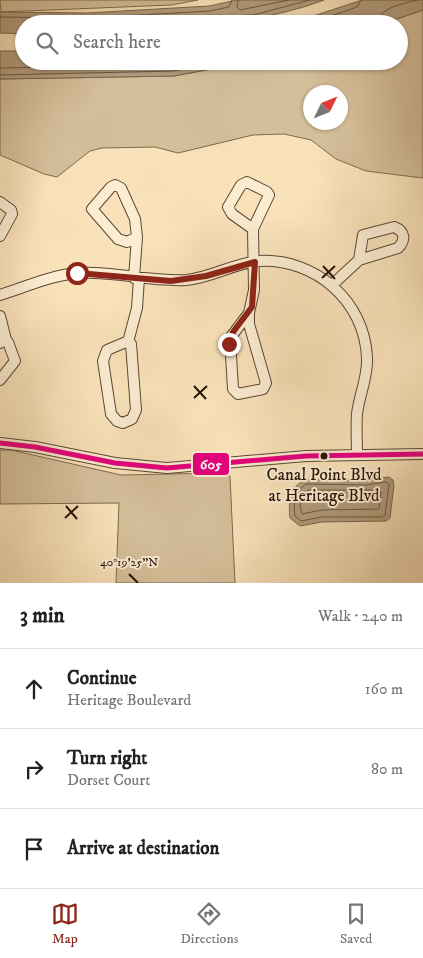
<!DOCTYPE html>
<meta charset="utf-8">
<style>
:root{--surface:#fff;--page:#f2f2f2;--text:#222;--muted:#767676;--line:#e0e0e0;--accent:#8f2418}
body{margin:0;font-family:"IM FELL DW Pica",serif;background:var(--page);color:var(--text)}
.compass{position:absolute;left:303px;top:85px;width:45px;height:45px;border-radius:50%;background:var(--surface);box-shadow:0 1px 4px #0004;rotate:47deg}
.stop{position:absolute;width:15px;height:15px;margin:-11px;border:4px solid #8f2418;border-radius:50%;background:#fff}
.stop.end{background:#8f2418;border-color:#fff;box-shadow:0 1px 5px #0008}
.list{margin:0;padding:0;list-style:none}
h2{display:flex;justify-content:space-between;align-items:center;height:65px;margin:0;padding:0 20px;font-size:21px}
h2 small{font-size:16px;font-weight:400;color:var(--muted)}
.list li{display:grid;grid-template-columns:32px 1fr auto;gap:15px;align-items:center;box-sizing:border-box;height:80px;padding:0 20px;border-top:1px solid var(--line)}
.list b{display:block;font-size:19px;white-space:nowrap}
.list p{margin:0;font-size:16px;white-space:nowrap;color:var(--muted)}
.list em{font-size:16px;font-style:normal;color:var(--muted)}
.icon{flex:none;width:28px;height:28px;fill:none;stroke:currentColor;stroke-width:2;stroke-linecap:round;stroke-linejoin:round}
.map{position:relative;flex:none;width:423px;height:583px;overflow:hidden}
.search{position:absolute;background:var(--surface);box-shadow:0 1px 4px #0004;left:15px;right:15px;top:15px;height:55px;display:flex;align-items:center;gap:12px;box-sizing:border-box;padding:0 18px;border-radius:28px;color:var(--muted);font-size:19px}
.sheet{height:305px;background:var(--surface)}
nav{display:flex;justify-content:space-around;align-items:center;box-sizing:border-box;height:70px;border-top:1px solid var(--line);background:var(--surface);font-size:14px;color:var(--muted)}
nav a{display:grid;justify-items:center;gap:2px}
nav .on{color:var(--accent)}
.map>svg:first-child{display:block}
.green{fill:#d5bf9b;stroke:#7e6950;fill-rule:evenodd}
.water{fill:#b29c7d;stroke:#7a654d}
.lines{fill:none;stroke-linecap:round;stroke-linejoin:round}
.shore{stroke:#6c5842;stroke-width:1}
.minor-casing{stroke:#5c4733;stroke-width:12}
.minor{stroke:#fbecd2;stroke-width:10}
.bus-1-casing{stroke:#fbecd2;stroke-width:9}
.bus-1{stroke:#e5007d;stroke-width:5}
.route{stroke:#8f2418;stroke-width:6}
.ticks{fill:none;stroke:#271306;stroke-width:2}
.bus-dot{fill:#271306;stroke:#fbecd2;stroke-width:2}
.labels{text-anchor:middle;stroke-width:4;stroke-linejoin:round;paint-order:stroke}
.bus-label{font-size:17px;fill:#271306;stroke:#fbecd2}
.ticks-label{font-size:12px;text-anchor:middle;fill:#271306;stroke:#fbecd2;stroke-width:4;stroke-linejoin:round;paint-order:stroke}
.line-badge{stroke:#fbecd2;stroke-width:2}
.badge-label{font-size:14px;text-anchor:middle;font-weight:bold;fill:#fff}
</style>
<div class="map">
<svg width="423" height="583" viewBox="0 0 423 583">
<rect width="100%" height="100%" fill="#f9e2ba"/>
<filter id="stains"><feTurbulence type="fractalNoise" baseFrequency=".004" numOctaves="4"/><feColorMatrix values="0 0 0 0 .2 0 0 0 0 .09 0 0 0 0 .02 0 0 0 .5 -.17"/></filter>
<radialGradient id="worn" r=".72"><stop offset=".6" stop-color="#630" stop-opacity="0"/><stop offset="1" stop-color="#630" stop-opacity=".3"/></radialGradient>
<path class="green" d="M0,0h198l-27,5 -170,7z
M423,10v168l-57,-7 -30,-12 -25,-19 -27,-6 -31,1 -75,18 -23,-6 -53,1 -12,3 -33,26 -13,-3 -44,-19v-76l174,-3 80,-15h145v-37h-17zM310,92h30v30h-30z
M0,450h11l110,25 99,-2 10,3 5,107h-119l3,-80 -119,1z"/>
<path class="water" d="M237,0h87c-91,35 -203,24 -300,24v10l-24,-1v-21l87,1 122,-7z
M362,0h61v10l-41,14h-93z
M0,51h24v10h230l-80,15 -174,3z
M389,477l4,3 1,5 -4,33 -4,3 -64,1 -22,4 -10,-8c-2,-15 0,-32 16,-39l60,1z"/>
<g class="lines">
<path class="shore" d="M238,0l-1,7 3,3 49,-10
M0,17l87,1 123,-7 19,-4 3,-7
M91,24l131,-9 2,2 -1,7
M230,24l4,-8 19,-1 57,-15
M308,24l49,-17 4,-7
M377,24c1,-17 27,-20 40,-24
M0,68l172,-3 16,-4
M0,75l173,-4 53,-10
M386,482l3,3 -4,30 -3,2h-60l-21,4 -6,-5c-2,-13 0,-25 11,-32l60,1z
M308,490h71l2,2 -2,17 -57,1 -20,4 -2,-9z"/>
<g class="minor-casing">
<path id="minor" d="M247,182l20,10 2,3 -16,34 -21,-15 -4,-7 13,-22z
M115,185l6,3 14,31 2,18 -10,5 -9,-3 -26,-30 19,-22z
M0,202l11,8 1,4 -12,22
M394,227c11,4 12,13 4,21l-39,12 4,-25z
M134,278l3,-41
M332,285l27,-25
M0,295c25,-8 50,-19 76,-22 37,-3 73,9 110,7 25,-2 48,-17 73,-19 56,-3 106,40 108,97 1,20 -8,37 -10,56 -1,13 0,28 0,41
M249,313v11l17,59 -3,6 -25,5 -5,-5 -3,-51z
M249,313l5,-23 -1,-61
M0,316l6,24
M126,342l5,2 5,66 -4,9 -9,4 -6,-2 -6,-7 -8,-53 4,-11z
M128,342l9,-34 2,-30
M0,343l4,-3 4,2 7,19 -15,19
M0,443l35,4 80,16 52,5 139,-12 117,-2"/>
</g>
<use href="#minor" class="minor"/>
<g class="bus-1-casing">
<path id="bus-1" d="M0,443l35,4 80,16 52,5 139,-12 117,-2"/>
</g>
<use href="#bus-1" class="bus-1"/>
</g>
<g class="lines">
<path class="route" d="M77,273l94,8 35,-5 49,-14 -3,45 -19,25 -4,12"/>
</g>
<path class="ticks" d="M323,266l12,13M322,278l13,-12M194,386l12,13M194,398l13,-12M66,506l11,13M65,518l13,-12M129,574l9,9"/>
<circle class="bus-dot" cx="324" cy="456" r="4.5"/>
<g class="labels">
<g class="bus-label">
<text x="324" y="480">Canal Point Blvd<tspan x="324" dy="21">at Heritage Blvd</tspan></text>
</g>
</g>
<g class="ticks-label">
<text x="129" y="566">40°19'25"N</text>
</g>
<rect class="line-badge" x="192" y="452" width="38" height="24" rx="5" fill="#e5007d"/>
<g class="badge-label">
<text x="211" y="469">605</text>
</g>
<rect width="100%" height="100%" filter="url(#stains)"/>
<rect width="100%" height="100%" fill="url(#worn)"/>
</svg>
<svg class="compass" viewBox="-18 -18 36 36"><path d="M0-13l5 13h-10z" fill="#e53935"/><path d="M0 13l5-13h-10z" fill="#767676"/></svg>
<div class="stop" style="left:77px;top:273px"></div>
<div class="stop end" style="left:229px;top:344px"></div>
<div class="search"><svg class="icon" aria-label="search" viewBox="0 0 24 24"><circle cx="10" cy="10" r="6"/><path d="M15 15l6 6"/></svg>Search here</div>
</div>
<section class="sheet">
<h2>3 min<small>Walk · 240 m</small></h2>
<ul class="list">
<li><svg class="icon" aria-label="ahead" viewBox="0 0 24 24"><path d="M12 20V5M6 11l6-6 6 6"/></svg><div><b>Continue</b><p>Heritage Boulevard</p></div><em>160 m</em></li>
<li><svg class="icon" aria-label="right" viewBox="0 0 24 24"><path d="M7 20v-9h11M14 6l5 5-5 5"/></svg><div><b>Turn right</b><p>Dorset Court</p></div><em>80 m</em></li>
<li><svg class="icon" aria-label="arrive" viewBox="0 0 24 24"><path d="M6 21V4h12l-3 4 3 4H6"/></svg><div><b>Arrive at destination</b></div></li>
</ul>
</section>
<nav>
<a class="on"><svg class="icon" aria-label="map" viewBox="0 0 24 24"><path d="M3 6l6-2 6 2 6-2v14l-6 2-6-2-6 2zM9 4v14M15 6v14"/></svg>Map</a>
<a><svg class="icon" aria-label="directions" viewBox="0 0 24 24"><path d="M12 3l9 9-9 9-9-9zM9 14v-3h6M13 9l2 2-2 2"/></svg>Directions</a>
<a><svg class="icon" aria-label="saved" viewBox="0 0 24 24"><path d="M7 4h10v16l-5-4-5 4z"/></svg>Saved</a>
</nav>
